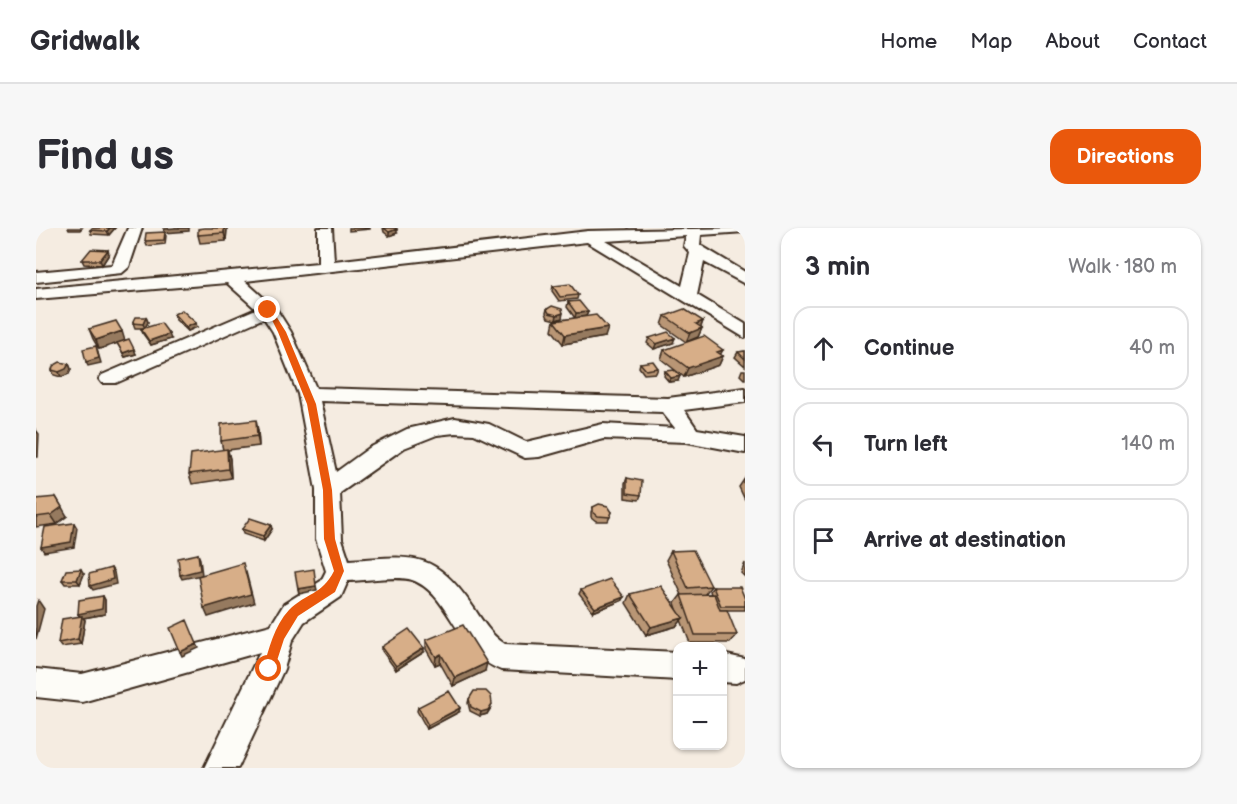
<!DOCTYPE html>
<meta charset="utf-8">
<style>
:root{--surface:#fff;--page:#f7f7f7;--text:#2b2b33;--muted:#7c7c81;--line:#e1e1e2;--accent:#ea580c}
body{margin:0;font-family:"Balsamiq Sans",sans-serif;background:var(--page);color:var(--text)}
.controls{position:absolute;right:18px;bottom:18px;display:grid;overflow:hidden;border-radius:12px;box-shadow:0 2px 4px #0004}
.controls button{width:54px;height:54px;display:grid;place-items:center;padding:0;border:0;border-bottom:2px solid var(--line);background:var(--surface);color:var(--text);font:30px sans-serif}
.stop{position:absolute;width:18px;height:18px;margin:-14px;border:4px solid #ea580c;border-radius:50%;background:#fff}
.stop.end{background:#ea580c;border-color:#fff;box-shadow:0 2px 6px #0008}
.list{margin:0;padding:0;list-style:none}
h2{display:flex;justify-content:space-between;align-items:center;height:78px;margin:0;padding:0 24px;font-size:26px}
h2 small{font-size:20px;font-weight:400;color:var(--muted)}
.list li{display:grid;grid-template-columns:39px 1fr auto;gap:18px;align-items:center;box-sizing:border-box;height:84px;margin:0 12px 12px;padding:0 12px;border:2px solid var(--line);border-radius:18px}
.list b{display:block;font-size:22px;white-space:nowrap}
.list em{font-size:20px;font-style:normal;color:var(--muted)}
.icon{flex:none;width:33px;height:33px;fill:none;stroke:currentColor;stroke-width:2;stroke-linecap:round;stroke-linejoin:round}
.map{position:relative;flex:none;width:709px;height:540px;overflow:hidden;border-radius:18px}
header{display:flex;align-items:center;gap:36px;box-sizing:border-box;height:84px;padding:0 30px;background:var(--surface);border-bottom:2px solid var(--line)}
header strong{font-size:28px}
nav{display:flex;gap:33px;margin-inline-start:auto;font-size:21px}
.intro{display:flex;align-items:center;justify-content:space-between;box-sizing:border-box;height:144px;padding:0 36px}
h1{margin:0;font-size:42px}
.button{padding:15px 27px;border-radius:18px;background:var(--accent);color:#fff;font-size:21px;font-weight:700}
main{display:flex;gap:36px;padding:0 36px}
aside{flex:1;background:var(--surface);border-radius:18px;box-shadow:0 2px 4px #0004}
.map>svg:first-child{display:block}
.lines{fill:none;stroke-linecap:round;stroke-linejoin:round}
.minor-casing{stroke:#3b2a1e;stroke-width:4}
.minor{fill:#fdfcf7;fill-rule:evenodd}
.wall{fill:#b99675;stroke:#3b2a1e;stroke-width:1.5}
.shaded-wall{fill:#967a5f;stroke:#3b2a1e;stroke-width:1.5}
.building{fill:#d7ae88;stroke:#3b2a1e;stroke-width:1.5}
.route{fill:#ea580c}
</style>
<header>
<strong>Gridwalk</strong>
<nav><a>Home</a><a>Map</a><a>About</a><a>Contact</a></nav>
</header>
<div class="intro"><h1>Find us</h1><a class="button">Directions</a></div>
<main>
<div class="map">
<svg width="709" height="540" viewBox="0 0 709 540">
<rect width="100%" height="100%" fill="#f5ece1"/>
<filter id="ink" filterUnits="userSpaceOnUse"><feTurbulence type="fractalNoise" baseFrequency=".0167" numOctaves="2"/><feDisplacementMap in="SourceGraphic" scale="12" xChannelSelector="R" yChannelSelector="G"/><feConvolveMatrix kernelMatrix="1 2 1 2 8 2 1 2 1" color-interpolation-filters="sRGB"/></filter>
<g filter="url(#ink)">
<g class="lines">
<g class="minor-casing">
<path id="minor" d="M92,0h14l-13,39 -7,6 -86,9v-10l76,-7z
M282,0h14l2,33 254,-30 157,-3v4l-44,3 -1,10 45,27v12l-41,-22 -7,33 48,29v14l-158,-96 -342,39 32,29 14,22 25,56 352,10 77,-10v14l-61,8 13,19 48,8v16l-58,-11 -84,-3 -64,18 -14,1 -51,-24 -19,-1 -18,2 -33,13 -64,45 2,46 7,21c62,-3 82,-12 122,44 10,14 19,31 34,40l173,8v28l-177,-10c-45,-17 -51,-77 -89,-90 -13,-5 -48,1 -64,1l-7,16 -37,25 -12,19 -8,28 -46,99h-34l56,-116 -178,50 -46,-5v-28l46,5 189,-49 13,-21 37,-23 5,-10 -10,-32v-49l-18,-96 -25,-62 -9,-14 -148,65h-14l-3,-4 3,-4 154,-66 -29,-26 -191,16v-10l282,-26zM650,8l-2,10 6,7 -8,33 -76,-45zM284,173l342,11 13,16 -72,-4 -77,18 -37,-18 -34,-6 -48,11 -38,19 -33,24z
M686,426l23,5v20l-9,4 -14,-1z"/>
</g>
<use href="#minor" class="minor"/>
</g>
<path class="wall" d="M32,0h14l-2,2h-11z
M79,0l-6,7 -18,-1 -1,-4z
M191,0l-1,13 -26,2 -2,-8z
M313,0h21v1l-21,2z
M347,0l14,5 -8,3 -5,-4z
M129,4l1,4 -1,8 -18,2 -2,-5z
M73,26l-7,11 -18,-1 -2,-4z
M517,58l25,9 -1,4 -18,2 -7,-10z
M532,74l20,10 -2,4 19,21 -42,7 -11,-14 2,-9 21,-3 -8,-11z
M511,81l15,9 -6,2 -8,-2 -2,-5z
M138,86l23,13 -9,4 -13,-12z
M629,88l38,5 -2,6 1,1 -4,9 -12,5 -24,-17z
M110,89l2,5 -3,6 26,11 -20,6 -8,-11 -2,-5 3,-1h-9l-2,-5z
M53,101l36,11 11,14 -11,3 -8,-14 -18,6 -6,-10z
M613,110l24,5 -19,6 -7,-6z
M628,122l59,6 -4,9 -35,12 -23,-18z
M709,123v15l-10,-9 3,-5z
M604,135l18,5 -2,5 -12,1 -5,-7z
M33,136l2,5 -2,5 -8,3 -7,-2 -2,-5z
M706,142h3v9h-1l-4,-4z
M629,143l13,10 -9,1 -5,-6z
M222,202l1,16 -31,4 2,9 1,19 -39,6 -3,-10 34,-24 -2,-9z
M591,250l14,17 -2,5 -14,-2v-15z
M709,250v22l-6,-13z
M0,271l31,17 -10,8 -21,3z
M557,279l19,5 -4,9h-12l-5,-4v-5z
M206,301h30l-8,12 -21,-7z
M635,323l40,35 -6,8h6l-1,-3 3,-4 32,12v11h-25l17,25 -7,8h-40l-9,-23 -4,6 -31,9 -20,-32 4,-9 48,18 -3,-9 6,-8h1l-16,-35z
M709,335v14l-4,-4z
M48,346l-4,10h-15l-3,-4z
M545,362l40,11 -28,11 -14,-18z
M67,368l2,4v14l-22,4 2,2 -4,24 -20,3 -3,-4 22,-27 -2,-2z
M390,412l59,31 -32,15 -13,-23 -5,2 -9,-16z
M346,419l42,5 -28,18 -14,-19z
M433,471l22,9 -4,6 -7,2 -10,-5 -2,-8z
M382,479l41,5 -32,17 -10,-18z"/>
<path class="shaded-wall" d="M74,0h5l-6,7 -2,-4z
M139,0h14v3l-24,2 -1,-4z
M188,0h3l-1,13 -2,-8z
M361,1v4l-8,3v-4z
M72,22l1,4 -7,11 -2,-5z
M552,84l-2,4 -11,2 1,-5z
M527,85l-1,5 -6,2 1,-5z
M110,89l2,5 -3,6 -2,-4z
M667,93l-3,8 2,-1 -4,9 -12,5 4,-9 6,-9z
M160,95l1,4 -9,4 -2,-4z
M572,100l-3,9 -42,7 2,-9z
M86,103l3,10 -26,8 -3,-9z
M133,106l2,5 -20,6 -2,-4z
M639,110l-2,5 -19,6 2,-5z
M60,118l5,17 -13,3 -2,-4z
M98,121l2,5 -11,3 -2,-4z
M687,122l-4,7 4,-1 -4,9 -35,12 4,-9 29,-16z
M33,136l2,5 -2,5 -8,3 -2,-5z
M644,148l-2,5 -9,1 2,-4z
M220,192l2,10 1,16 -2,-10z
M0,202l3,4 -1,23h-2z
M191,221l3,10 1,19 -3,-9z
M20,269l11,19 -10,8 -6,-9z
M38,295l3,5 -3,19 -30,5 -3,-5z
M235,297l1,4 -8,12 -1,-5z
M162,326l2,5 2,16 -20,4 -2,-4z
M75,340l3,4 2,12 -23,6 -3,-4z
M45,341l3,5 -4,10 -3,-4z
M210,344l8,31 -46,14 -4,-9z
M280,358l1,4 -18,4 -1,-5z
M67,368l2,4v14l-22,4 2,2 -4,24 -3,-5 3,-21 -3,-4z
M588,369l-3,4 -28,11 2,-4z
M2,372l6,9 -8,30v-33z
M647,390l-6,8 -31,9 5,-8z
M161,416l2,4 -17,8 -2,-4z
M388,420v4l-28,18v-4z
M405,426l-1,9 -5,2 1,-8z
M451,435l-2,8 -32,15 2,-8z
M456,476l-5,10 -7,2 1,-4z
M424,480l-1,4 -32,17 1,-4z"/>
<path class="building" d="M56,0h18l-3,3 -17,-1z
M168,0h20v5l-26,2v-6z
M348,0h12l1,1 -8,3z
M129,4l-1,8 -19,1 1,-8z
M55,21l17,1 -8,10h-18z
M534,56l8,11 -18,2 -7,-11z
M543,73l9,11 -12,1 -8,-11z
M516,78l10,3 1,4 -6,2 -8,-2 -2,-4z
M648,81l19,12 -7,3 6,4 -12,5 -25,-17z
M146,82l14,13 -10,4 -12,-13z
M560,87l12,13 -43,7 -11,-14z
M100,89h10l-3,7 -10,-1z
M80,93l6,10 -26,9 -7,-11z
M125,95l8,11 -20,7 -8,-12z
M632,104l7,6 -19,6 -7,-6z
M668,108l19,14 -6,2 6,4 -35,12 -24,-18z
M93,111l5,10 -11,4 -6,-10z
M60,118l3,12 -13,4 -3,-13z
M709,123v8l-7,-7z
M617,133l5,7 -12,2 -6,-7z
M24,134l9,2 -3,5 -7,3 -7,-2 1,-4z
M638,142l6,6 -9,2 -6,-7z
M220,192l1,16 -36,5v-17z
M191,221l1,20 -39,5 2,-20z
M591,250l15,3 -1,14 -14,-2z
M20,269l6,10 -11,8 -15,2v-18z
M563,276l9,2 4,6 -2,5 -12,-1 -5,-4v-5z
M214,290l21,7 -8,11 -21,-7z
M38,295l-3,19 -30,5 4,-20z
M657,322l18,36 -23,2 -17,-37z
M162,326l2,16 -20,5 -2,-17z
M207,335l8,31 -47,14 -6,-32z
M75,340l2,11 -23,7 -1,-12z
M45,341l-4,11h-15l4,-10z
M278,341l2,17 -18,3 -3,-17z
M574,351l14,18 -29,11 -14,-18z
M625,358l22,32 -32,9 -21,-33z
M677,359h27l5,12v7h-24z
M678,366l6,16h7l10,25h-42l-14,-40z
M67,368l-1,13 -24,5 1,-14z
M46,388l-4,23 -20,4 4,-24z
M151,392l10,24 -17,8 -10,-24z
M427,397l24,38 -32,15 -14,-24 -5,3 -10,-17z
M373,401l15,19 -28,18 -14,-19z
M413,463l11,17 -32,17 -10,-18z
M438,463h12l5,5 1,8 -4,6 -7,2 -10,-5 -2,-8z"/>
</g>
<path class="route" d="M230,80h5l15,24 30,72 16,86 3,49 9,32 -9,21 -37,24 -14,23 -11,34 -4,2 -6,-6c6,-20 11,-43 26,-59 17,-17 33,-15 45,-39l-10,-32 -1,-49 -16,-86 -29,-72z"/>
</svg>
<div class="controls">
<button>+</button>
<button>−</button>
</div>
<div class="stop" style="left:233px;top:441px"></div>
<div class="stop end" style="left:232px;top:82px"></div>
</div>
<aside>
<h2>3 min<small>Walk · 180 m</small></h2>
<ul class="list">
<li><svg class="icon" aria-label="ahead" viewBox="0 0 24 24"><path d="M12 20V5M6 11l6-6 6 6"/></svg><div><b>Continue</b></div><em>40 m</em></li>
<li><svg class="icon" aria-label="left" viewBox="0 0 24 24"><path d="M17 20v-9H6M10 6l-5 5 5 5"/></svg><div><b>Turn left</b></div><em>140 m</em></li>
<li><svg class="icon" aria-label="arrive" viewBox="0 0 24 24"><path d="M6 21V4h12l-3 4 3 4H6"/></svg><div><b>Arrive at destination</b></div></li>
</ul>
</aside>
</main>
